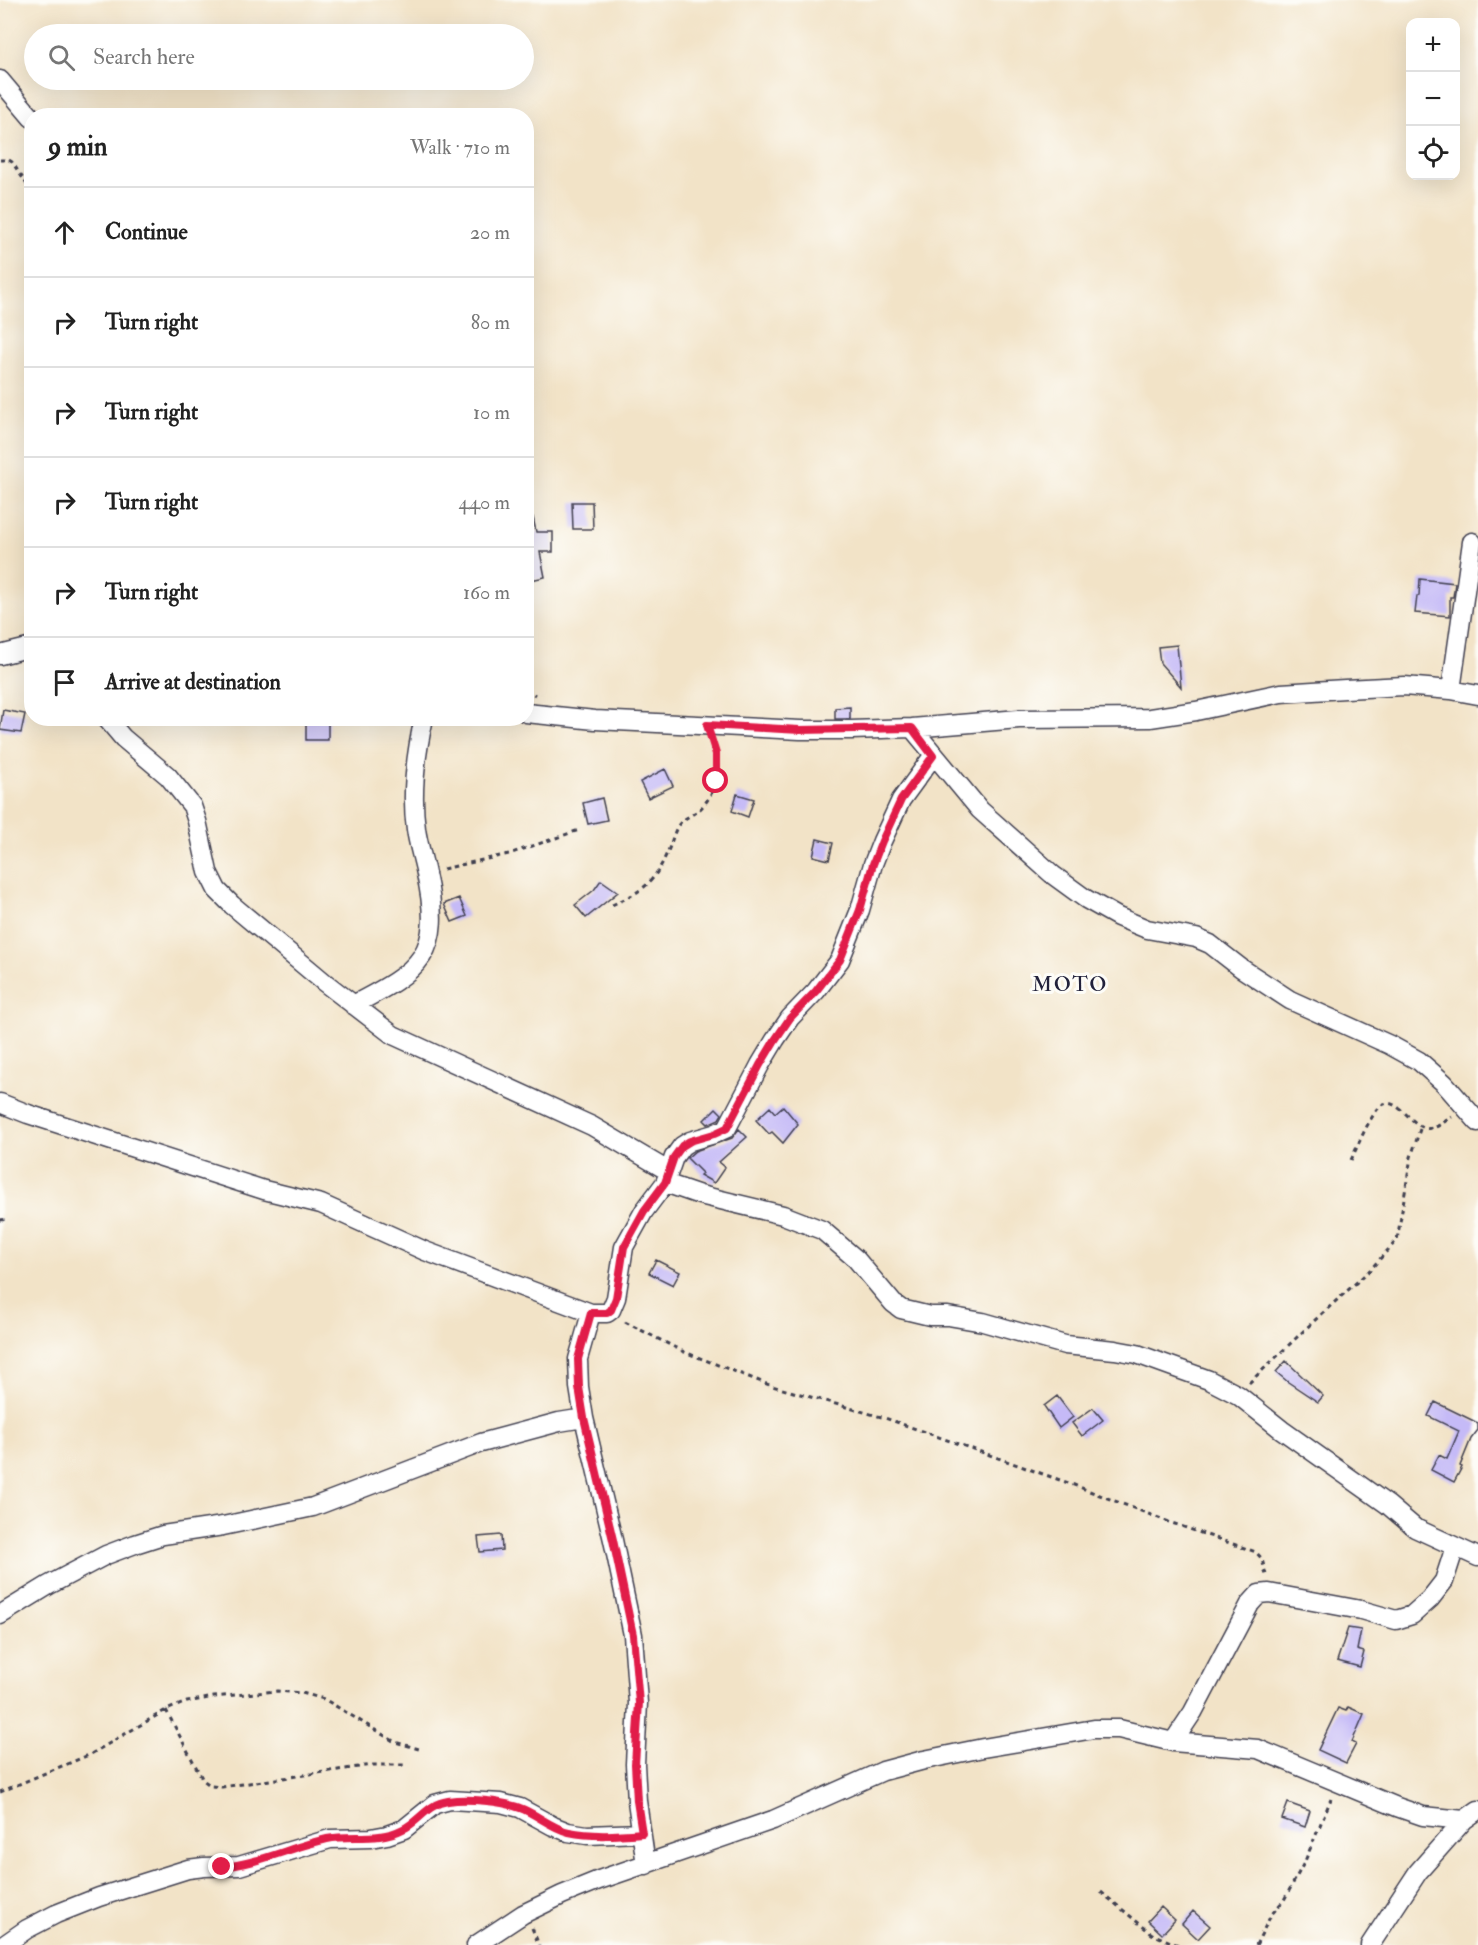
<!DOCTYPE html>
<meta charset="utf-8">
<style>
:root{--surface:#fff;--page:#f2f2f2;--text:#222;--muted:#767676;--line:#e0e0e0}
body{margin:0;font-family:"IM FELL Double Pica",serif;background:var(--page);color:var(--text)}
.controls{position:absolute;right:18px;top:18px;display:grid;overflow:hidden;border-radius:12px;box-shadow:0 6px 24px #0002}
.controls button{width:54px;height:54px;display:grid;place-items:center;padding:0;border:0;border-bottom:2px solid var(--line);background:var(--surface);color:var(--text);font:30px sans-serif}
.stop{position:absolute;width:18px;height:18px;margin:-14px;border:4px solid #e11d48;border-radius:50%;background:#fff}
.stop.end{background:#e11d48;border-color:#fff;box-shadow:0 2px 6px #0008}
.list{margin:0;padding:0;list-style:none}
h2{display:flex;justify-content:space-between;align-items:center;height:78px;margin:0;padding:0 24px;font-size:26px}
h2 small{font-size:20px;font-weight:400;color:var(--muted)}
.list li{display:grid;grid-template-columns:39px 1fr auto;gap:18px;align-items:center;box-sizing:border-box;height:90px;padding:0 24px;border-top:2px solid var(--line)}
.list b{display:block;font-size:22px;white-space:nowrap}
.list em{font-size:20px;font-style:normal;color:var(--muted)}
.icon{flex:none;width:33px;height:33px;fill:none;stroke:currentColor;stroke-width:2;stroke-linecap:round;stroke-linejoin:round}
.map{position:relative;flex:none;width:1478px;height:1945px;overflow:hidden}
.search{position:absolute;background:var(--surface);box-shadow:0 6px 24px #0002;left:24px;top:24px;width:510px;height:66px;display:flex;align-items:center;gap:15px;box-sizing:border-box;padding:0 21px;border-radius:33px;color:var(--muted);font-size:22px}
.panel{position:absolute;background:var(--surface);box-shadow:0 6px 24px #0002;left:24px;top:108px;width:510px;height:618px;border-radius:24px}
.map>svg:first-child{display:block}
.building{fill:#c5baf7}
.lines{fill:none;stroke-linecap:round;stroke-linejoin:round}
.minor-casing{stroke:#413f50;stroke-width:21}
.path{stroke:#413f50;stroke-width:3;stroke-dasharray:4.5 4.5;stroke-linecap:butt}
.minor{stroke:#fff;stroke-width:18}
.route{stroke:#e11d48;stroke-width:8}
.labels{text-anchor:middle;stroke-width:6;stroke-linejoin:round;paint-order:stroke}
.quarter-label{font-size:21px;letter-spacing:1.5px;fill:#22223b;stroke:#fdfcf7}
</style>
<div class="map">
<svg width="1478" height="1945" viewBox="0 0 1478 1945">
<rect width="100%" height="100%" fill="#fdfcf7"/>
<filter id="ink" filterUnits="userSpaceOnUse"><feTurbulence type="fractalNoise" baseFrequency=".0167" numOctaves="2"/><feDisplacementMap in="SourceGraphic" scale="12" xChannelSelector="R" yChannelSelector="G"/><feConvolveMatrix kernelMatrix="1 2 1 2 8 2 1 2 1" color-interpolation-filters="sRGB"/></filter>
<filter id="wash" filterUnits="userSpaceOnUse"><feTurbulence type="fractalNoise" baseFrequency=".008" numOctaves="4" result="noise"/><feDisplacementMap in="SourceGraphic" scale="24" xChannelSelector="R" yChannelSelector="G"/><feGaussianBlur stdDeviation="1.35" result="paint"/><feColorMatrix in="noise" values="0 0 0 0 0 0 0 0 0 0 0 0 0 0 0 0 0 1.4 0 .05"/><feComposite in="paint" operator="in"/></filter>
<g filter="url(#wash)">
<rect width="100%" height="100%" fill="#f2e3c7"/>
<g id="blocks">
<path class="building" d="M572,502h20l1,27h-20z
M533,517l3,15h17v20h-13l5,25 -19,4v-63z
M1420,579l35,4 -2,14h-3v19l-35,-3 2,-17h2z
M1177,645l4,42 -21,-24 -2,-16z
M850,707v12h-15v-11z
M3,710l22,4 -4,19 -21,-3z
M306,720h22v20h-22z
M665,769l8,17 -25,12 -8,-16z
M737,794l17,5 -6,18 -16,-6z
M602,798l5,22 -19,4 -5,-21z
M817,839l16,4 -4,17 -16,-4z
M601,880l17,12 -32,26 -11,-13 19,-15z
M459,898l8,18 -15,6 -8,-18z
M783,1106l15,18 -15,19 -11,-11 -3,2 -13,-14 14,-13 5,6z
M716,1108l6,6 -3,5 -11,5 -4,-4z
M739,1129l8,8 -28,25 6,5 -11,16 -14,-8 2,-2 -15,-15 8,-7 37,-13z
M656,1260l24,12 -7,13 -24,-12z
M1286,1361l37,35 -5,6 -30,-20 -12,-10z
M1057,1396l16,21 -14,11 -15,-22z
M1435,1402l43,21v7l-7,9 -11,27 2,1 -8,15 -23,-12 8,-15 8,4 12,-28 -31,-15z
M1093,1408l10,12 -21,16 -10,-13z
M501,1535l1,15 -22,2 -2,-15z
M1348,1628l13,2 -4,20 7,2 -4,15 -23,-6z
M1348,1707l16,7 -12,28 4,2 -10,19 -28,-13 20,-42 8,3z
M1288,1803l22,8 -5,16 -23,-8z
M1161,1907l14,13 -13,14 -14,-13z
M1193,1911l17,15 -12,13 -16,-15z"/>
</g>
</g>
<g filter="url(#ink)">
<use href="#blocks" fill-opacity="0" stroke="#413f50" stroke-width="1.5"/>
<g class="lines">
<g class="minor-casing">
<path id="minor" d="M0,80l32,38
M0,655l32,-8
M1451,690l21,-148
M526,713l69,7 205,10h51l61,-2 107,-9 131,-1 46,-7 85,-18 64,-4 59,-3 47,4 27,5
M106,718l17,20 45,38 24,30 5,15 11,51 9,18 15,15 92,77 69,53 199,91 76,45
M912,728l68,82 73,65 33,24 32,18 29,12 49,9 14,6 31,24 49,32 100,45 29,16 25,22 34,39
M353,1005c68,-35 91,-51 73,-131 -3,-15 -8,-30 -10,-45 -5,-35 0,-76 8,-111
M0,1103l28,11 236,76 57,14 104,47 166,62
M665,1183l35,12 83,20 39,15 34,29 37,44 8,6 29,7h18l35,6 82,23 50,5 22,4 72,26 29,15 44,35 106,75 27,23 63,29
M0,1615l49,-30 57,-30 29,-11 28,-9 60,-9 90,-19 168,-64 78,-21 25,-4
M1173,1742l20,-30 57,-108 9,-10 10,-1 92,17 35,10 16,-5 18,-16 14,-18 11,-34
M646,1865l-9,-64 -2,-37 3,-61 -5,-68 -20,-95 -29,-122 -5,-31 -1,-28 13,-46h16l4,-3 5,-12 8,-51 20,-36 21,-28 9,-26 8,-11 8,-5 24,-7 13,-6 33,-63 15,-25 15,-22 26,-27 24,-31 20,-50 13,-46 9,-23 19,-41 32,-44
M4,1945l23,-16 29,-15 43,-17 89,-28 16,-2 35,-1 91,-27 41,-1 16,-3 17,-6 31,-25 15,-4 51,3 19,5 33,18 15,6 19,3 54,-2
M476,1945l47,-31 39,-19 37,-15 174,-60 110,-49 41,-11 59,-12 111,-19h25l54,13 85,7 139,58 26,9 41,4 14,-10
M1370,1945l48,-73 46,-52"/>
</g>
<path class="path" d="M0,160h9l3,2 20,30
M526,689l9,6
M443,869l66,-15 70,-24
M612,905c30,-14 41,-20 55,-52 4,-8 6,-18 10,-26 6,-10 18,-12 25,-20 17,-19 18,-42 10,-65
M1351,1160c6,-12 21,-51 33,-56 16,-6 31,29 48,24 7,-1 14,-8 20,-11
M0,1220l8,-1
M625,1322l57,29 90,35 113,32 189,67 95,37 87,30 6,7 4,16
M1249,1383l65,-62 55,-50 28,-31 14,-83 10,-31
M166,1710l37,70 8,6 11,1 150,-22h34
M0,1792l91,-38 75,-44 21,-8 27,-5 63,-6 25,2 22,6 71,43 24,7
M1101,1892l51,42 26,11
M532,1928l7,17
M1256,1945l15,-30 13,-15 21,-39 26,-62"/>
<use href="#minor" class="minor"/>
</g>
</g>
<g class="lines" filter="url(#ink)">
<path class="route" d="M222,1867c36,-3 69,-20 105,-28 25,-5 51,3 76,-10 17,-8 24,-25 45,-28 19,-3 54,0 72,7 17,6 31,20 49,24 24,5 49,3 73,1l-5,-32 -2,-37 4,-61 -6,-68 -20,-95 -29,-122 -5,-31 -1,-28 13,-46h16l4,-3 5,-12 8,-51 20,-36 21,-28 9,-26 8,-11 8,-5 24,-7 13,-6 33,-63 15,-25 15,-22 26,-27 24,-31 20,-50 13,-46 9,-23 19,-41 32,-44 -21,-28 -112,2 -93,-5 9,29v27"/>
</g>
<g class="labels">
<g class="quarter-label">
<text x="1070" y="991">MOTO</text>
</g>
</g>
</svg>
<div class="controls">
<button>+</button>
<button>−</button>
<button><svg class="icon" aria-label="locate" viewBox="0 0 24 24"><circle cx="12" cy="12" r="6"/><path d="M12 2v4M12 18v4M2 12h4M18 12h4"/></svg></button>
</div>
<div class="stop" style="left:716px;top:781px"></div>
<div class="stop end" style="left:222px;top:1867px"></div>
<div class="search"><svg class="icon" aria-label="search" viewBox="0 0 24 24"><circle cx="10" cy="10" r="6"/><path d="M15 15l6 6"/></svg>Search here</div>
<section class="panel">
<h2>9 min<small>Walk · 710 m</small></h2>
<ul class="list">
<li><svg class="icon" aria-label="ahead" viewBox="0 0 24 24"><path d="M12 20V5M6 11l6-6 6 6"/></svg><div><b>Continue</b></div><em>20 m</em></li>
<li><svg class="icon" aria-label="right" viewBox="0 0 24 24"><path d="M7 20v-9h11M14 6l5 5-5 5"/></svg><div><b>Turn right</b></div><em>80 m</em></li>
<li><svg class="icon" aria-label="right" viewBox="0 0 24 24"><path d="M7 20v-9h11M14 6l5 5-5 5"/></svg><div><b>Turn right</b></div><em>10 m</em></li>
<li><svg class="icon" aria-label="right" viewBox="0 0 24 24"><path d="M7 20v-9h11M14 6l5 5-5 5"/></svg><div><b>Turn right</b></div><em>440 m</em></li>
<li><svg class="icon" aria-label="right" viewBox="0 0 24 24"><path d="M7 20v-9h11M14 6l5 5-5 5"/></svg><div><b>Turn right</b></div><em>160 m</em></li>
<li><svg class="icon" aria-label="arrive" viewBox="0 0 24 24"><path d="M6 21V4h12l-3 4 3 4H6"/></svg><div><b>Arrive at destination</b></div></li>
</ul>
</section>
</div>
